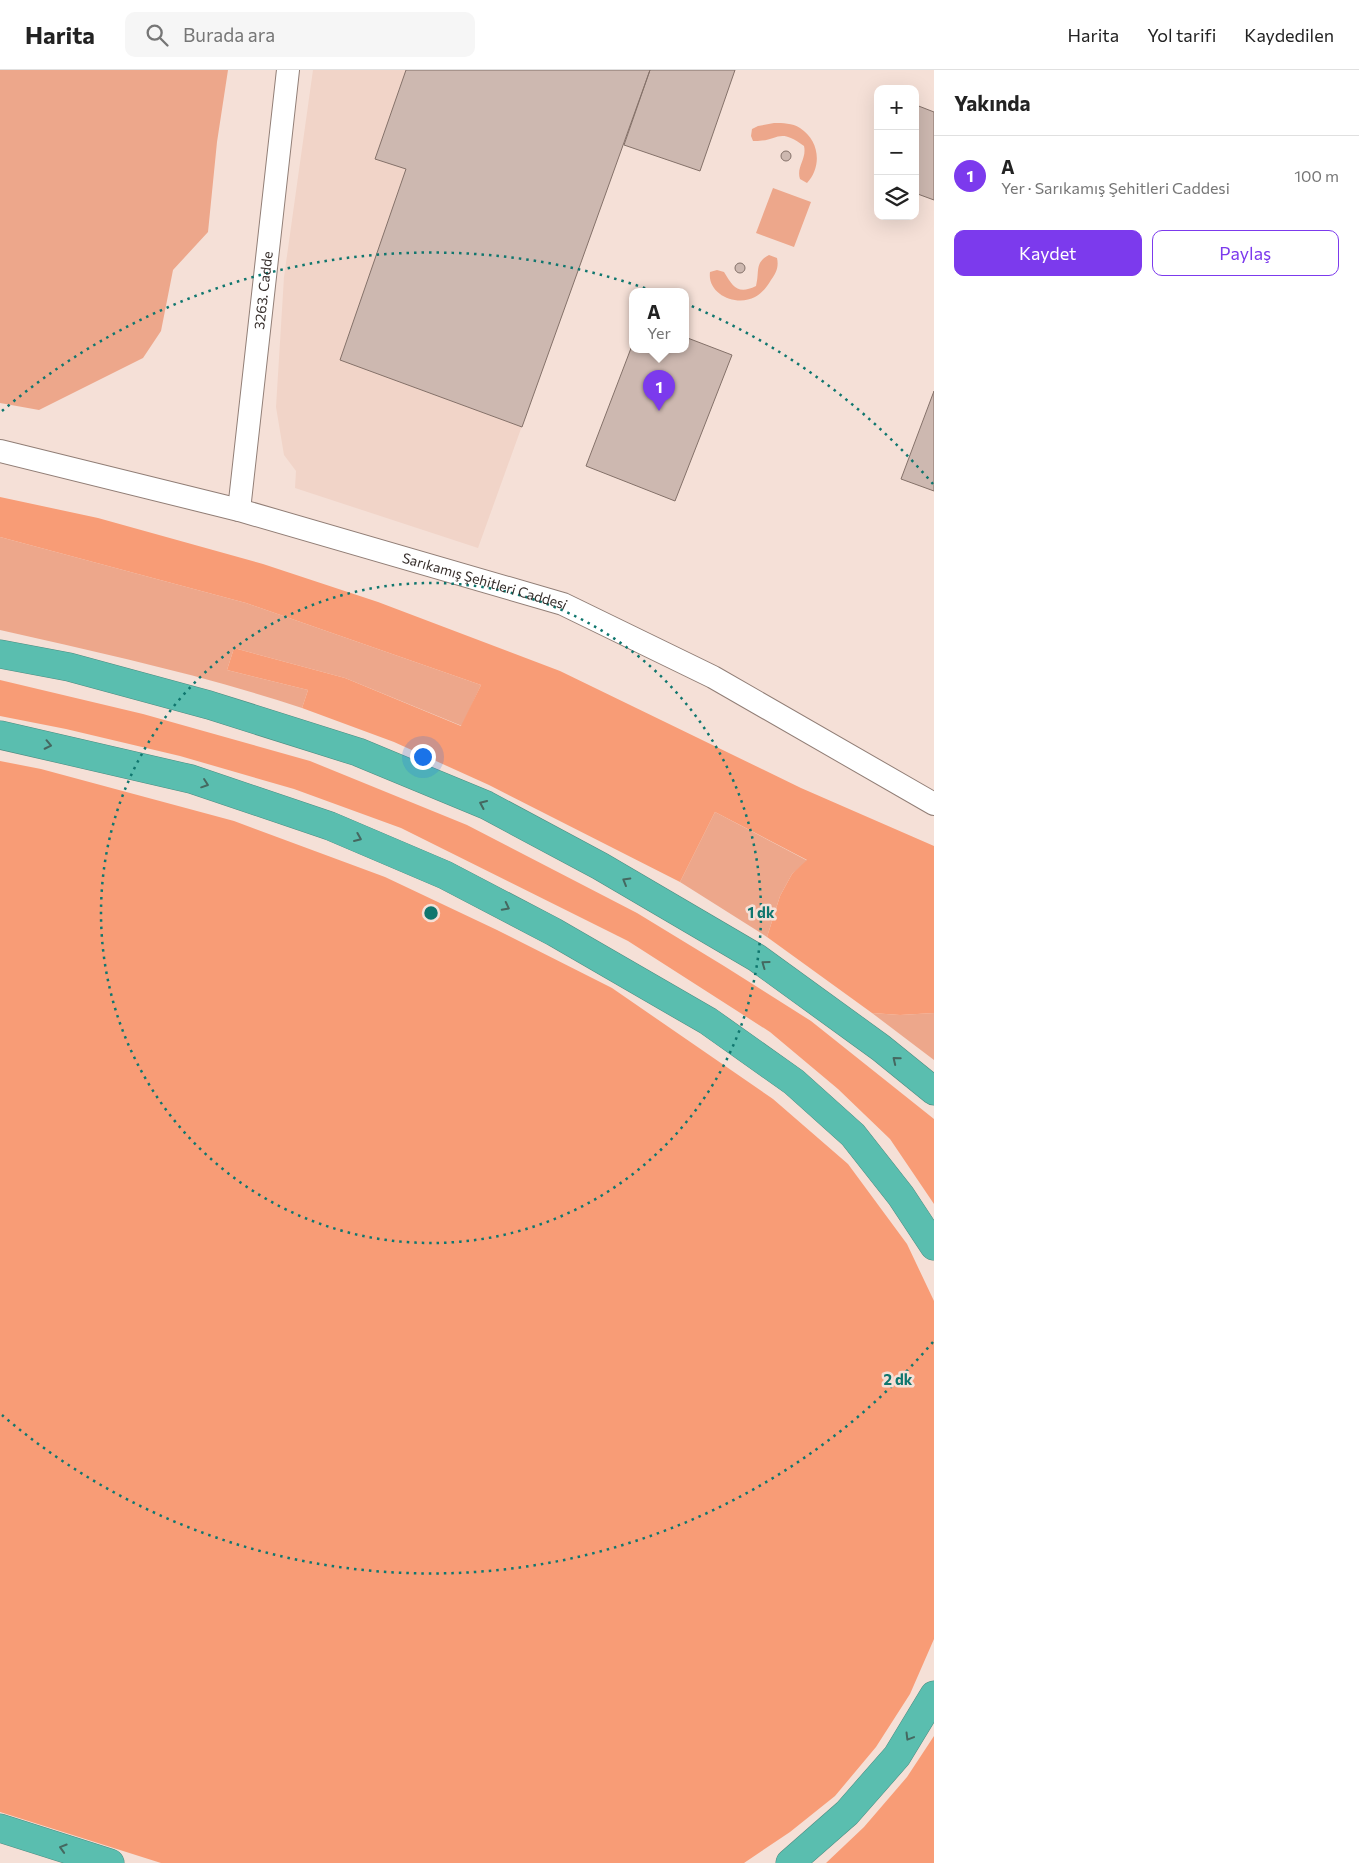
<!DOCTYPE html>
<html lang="tr">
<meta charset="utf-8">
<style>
:root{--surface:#fff;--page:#f6f6f6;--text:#222;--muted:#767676;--line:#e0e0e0;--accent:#7c3aed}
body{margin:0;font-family:Commissioner,sans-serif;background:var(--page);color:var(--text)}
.controls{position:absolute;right:15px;top:15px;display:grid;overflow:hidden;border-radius:10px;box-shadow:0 5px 20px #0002}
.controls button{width:45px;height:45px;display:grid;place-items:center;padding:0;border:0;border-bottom:1px solid var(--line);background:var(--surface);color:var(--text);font:25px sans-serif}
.you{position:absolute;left:422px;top:686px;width:18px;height:18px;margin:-12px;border:4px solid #fff;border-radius:50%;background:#1a73e8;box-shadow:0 0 0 8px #1a73e833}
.badge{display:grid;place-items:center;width:32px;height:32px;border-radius:50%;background:var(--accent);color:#fff;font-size:16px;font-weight:700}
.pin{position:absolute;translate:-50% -41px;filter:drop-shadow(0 1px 2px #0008)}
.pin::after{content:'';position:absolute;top:26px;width:18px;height:15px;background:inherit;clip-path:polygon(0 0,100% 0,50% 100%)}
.popup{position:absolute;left:629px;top:218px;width:60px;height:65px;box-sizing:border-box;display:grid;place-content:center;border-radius:10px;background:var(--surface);filter:drop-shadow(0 1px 4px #0005);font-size:16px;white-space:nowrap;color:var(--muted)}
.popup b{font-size:19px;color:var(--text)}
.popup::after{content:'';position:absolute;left:50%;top:100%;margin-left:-10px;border:10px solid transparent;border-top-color:var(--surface)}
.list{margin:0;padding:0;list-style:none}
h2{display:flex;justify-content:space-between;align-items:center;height:65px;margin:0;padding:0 20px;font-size:21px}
h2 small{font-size:16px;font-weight:400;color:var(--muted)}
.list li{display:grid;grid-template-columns:32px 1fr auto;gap:15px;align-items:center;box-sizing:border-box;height:80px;padding:0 20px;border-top:1px solid var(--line)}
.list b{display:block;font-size:19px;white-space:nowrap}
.list p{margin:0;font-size:16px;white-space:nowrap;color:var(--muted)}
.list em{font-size:16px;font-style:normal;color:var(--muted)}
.actions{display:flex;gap:10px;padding:15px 20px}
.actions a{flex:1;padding:11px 0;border:1px solid var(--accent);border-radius:10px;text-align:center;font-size:18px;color:var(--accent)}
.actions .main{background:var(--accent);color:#fff}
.icon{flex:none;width:28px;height:28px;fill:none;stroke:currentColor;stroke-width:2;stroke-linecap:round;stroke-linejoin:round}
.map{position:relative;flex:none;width:934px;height:1793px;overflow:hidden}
header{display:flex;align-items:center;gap:30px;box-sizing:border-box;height:70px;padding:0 25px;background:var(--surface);border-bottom:1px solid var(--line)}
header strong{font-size:24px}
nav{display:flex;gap:28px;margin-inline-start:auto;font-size:18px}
.search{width:350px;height:45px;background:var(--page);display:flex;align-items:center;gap:12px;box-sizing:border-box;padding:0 18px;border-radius:10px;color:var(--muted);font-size:19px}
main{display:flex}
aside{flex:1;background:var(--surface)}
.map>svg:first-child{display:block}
.built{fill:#f1d4c8}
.green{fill:#eda78b}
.forest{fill:#f89c76}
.building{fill:#cdb8b0;stroke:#847169}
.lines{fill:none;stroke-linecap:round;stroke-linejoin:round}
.street-casing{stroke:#917e76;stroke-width:24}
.highway-casing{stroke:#4e8c81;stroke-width:29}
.street{stroke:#fff;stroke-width:22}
.highway{stroke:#5abeaf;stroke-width:28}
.oneway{stroke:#456860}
.ring{fill:none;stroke:#0f766e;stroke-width:2.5;stroke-dasharray:2.5 5}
.labels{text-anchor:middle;stroke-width:5;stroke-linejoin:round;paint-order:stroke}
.street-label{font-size:14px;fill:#372f2c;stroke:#f5e0d7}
.centre{fill:#0f766e;stroke:#f5e0d7;stroke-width:2.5}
.ring-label{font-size:15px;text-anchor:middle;font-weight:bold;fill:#0f766e;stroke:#f5e0d7;stroke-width:5;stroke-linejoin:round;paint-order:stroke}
</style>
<header>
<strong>Harita</strong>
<div class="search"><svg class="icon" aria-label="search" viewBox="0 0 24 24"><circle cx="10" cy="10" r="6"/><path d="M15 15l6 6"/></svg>Burada ara</div>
<nav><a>Harita</a><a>Yol tarifi</a><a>Kaydedilen</a></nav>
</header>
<main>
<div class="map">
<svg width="934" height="1793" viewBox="0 0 934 1793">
<rect width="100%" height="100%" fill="#f5e0d7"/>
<path class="built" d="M313,0h337l-172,478 -183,-60 1,-17 -12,-16 -8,-48 8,-130z"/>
<path class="green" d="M0,0h228l-11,72 -9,90 -35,38 -12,61 -18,27 -104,52 -39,-7z
M774,53c9,0 18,0 26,5 20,13 22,39 7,55l-7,-4c-4,-12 7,-20 4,-33 -26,-20 -26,-4 -51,-5l-2,-5 1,-7 6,-3z
M773,118l38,14 -17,45 -38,-14z
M769,185l8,3c2,9 -1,15 -6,22 -4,7 -9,13 -16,17 -19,10 -48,-3 -45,-25l7,-2 7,2c9,15 14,23 32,14 4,-15 -2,-23 13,-31z
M0,467l246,66 235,82 -19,41 -117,-48 -111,-30 -7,22 81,20 -6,18c-99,-33 -201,-55 -302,-78z
M715,742l93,49 -16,13 -12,22 -13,41 -87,-55z
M872,943l28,2 34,-2v47z"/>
<path class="forest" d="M0,427l98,21 165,46 115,38 182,69 241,117 133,58v167l-34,2 -28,-2 -105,-76 13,-41 12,-22 15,-14 -92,-48 -35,70 -191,-97 -95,-43 -92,-34 6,-18 -81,-20 7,-22 111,30 116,48 20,-41 -235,-82 -246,-66z
M0,610l143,34 167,47 157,64 170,88 87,53 87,55 123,98v85l-44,-65 -52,-50 -68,-57 -142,-91 -227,-113 -107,-39 -114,-33 -114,-27 -66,-13z
M0,691l41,8 193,52 151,56 112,53 115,58 161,111 75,65 59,80 27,57v338l-24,55 -34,53 -41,49 -45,36 -46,31h-583l-161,-51z
M934,1666v127h-108l38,-36 43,-50z"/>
<path class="building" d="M406,0h244l-128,357 -182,-67 66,-191 -31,-10z
M650,0h85l-35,101 -76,-26z
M916,35l18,7v88l-19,-7z
M781 86a5 5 0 1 1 10 0a5 5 0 1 1-10 0Z
M735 198a5 5 0 1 1 10 0a5 5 0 1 1-10 0Z
M685,267l47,18 -57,146 -89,-35 47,-123v7h52z
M934,321v100l-33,-12z"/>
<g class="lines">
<g class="street-casing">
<g id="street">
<path id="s1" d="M0,381l239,59 324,94 150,73 221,127"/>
<path id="s2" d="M239,440l49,-440"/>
</g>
</g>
<g class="highway-casing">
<path id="highway" d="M0,584l69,13 140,38 149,47 128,53 114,61 157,92 124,90 53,43
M0,665l191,44 139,47 115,49 109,57 154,89 86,61 59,53 48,61 33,50
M0,1758l110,35
M790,1793l57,-50 50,-57 37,-61"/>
</g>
<use href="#street" class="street"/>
<use href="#highway" class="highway"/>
</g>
<defs><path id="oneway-chevron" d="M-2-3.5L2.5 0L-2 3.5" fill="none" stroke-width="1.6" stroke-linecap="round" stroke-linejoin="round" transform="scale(1.25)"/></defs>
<g class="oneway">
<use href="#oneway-chevron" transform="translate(48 675) rotate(12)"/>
<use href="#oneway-chevron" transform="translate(205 714) rotate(19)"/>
<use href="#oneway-chevron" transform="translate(483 734) rotate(-156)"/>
<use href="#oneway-chevron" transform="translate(358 768) rotate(23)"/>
<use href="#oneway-chevron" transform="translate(626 811) rotate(-150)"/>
<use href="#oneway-chevron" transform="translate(506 837) rotate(27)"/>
<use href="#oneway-chevron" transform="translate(765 894) rotate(-144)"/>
<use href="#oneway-chevron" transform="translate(896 990) rotate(-141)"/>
<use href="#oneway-chevron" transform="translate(909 1667) rotate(121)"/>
<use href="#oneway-chevron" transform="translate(63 1778) rotate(-163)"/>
</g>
<g class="ring">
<circle cx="431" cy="843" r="330"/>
<path d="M933 1272A660 660 0 0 1 2 1345M2 341A660 660 0 0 1 933 414"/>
</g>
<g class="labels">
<g class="street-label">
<text dy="5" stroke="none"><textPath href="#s2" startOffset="221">3263. Cadde</textPath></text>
<text dy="5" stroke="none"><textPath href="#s1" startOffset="502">Sarıkamış Şehitleri Caddesi</textPath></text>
</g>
</g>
<circle cx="431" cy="843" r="8" class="centre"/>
<g class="ring-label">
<text x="761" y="848">1 dk</text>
<text x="898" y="1315">2 dk</text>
</g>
</svg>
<div class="controls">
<button>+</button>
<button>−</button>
<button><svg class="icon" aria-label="layers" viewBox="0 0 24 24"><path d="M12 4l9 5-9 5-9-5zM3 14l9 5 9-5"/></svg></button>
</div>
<div class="you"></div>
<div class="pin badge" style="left:659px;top:341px">1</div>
<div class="popup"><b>A</b>Yer</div>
</div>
<aside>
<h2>Yakında<small></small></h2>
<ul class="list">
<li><span class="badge">1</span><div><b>A</b><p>Yer · Sarıkamış Şehitleri Caddesi</p></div><em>100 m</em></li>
</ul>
<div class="actions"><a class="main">Kaydet</a><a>Paylaş</a></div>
</aside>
</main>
